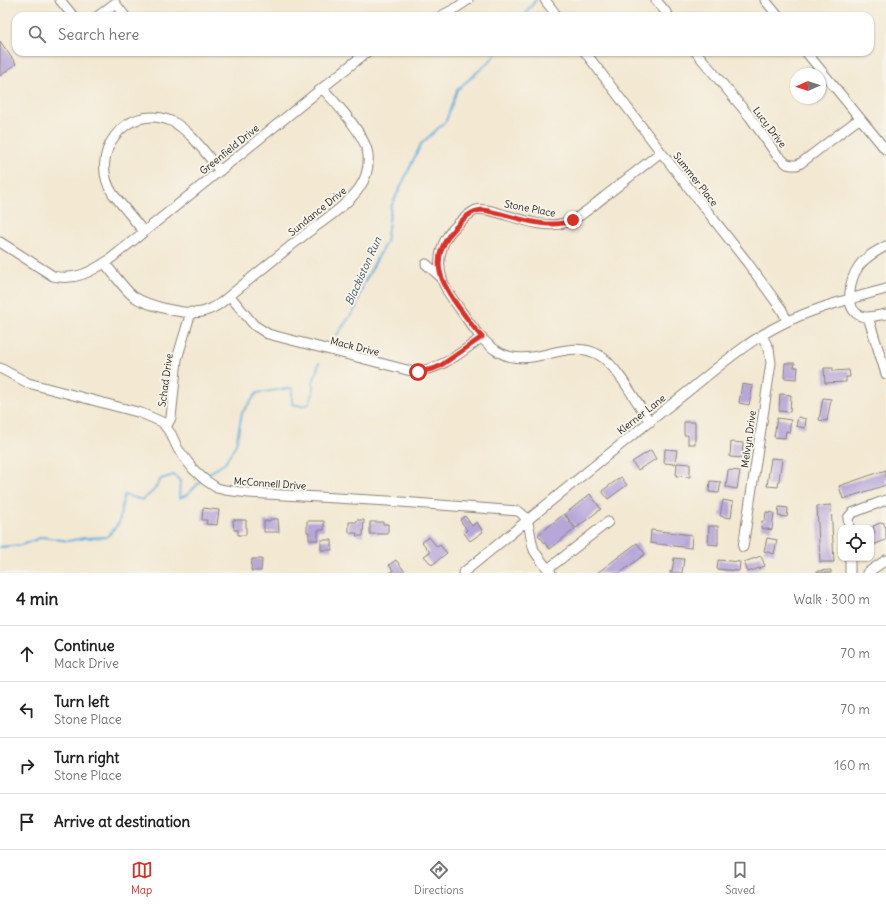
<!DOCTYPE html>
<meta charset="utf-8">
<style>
:root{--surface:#fff;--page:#f6f6f6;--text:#222;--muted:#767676;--line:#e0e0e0;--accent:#d93025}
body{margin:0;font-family:Delius,sans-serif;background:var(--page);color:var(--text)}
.controls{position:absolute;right:12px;bottom:12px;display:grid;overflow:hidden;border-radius:8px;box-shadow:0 1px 3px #0004}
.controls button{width:36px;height:36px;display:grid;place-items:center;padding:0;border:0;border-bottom:1px solid var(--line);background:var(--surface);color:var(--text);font:20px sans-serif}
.compass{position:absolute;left:790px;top:68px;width:36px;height:36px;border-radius:50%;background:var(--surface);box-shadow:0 1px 3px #0004;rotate:267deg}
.stop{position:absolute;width:12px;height:12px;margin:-9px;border:3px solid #d93025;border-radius:50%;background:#fff}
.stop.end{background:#d93025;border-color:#fff;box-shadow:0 1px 4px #0008}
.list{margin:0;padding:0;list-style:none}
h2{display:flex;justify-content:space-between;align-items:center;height:52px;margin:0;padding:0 16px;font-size:17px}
h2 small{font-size:13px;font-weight:400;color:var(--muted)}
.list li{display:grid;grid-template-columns:26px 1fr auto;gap:12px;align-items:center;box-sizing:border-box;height:56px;padding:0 16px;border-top:1px solid var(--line)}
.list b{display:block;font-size:15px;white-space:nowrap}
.list p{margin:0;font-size:13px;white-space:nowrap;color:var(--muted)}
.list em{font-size:13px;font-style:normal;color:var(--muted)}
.icon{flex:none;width:22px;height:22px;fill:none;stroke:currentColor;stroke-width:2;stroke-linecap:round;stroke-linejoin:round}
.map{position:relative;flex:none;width:886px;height:573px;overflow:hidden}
.search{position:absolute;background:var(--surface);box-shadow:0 1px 3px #0004;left:12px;right:12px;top:12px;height:44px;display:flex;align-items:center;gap:10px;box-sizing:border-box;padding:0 14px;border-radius:12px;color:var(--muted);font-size:15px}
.sheet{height:276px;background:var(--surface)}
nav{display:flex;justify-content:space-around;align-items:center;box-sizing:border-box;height:56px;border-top:1px solid var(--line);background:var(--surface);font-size:11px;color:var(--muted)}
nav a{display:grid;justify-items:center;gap:2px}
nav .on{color:var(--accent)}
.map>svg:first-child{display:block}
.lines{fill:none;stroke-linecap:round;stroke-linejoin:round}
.stream{stroke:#67b0df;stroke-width:2}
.building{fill:#b6a6d9}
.minor-casing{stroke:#888277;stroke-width:11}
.minor{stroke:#fff;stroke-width:9}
.route{stroke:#d93025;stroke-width:5}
.labels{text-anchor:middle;stroke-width:4;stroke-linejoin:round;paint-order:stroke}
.street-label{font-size:10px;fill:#1c1c1c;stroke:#f7f3e8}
.water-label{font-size:11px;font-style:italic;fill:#3a576a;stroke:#f7f3e8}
</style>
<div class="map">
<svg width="886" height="573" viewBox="0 0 886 573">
<rect width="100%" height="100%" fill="#f7f3e8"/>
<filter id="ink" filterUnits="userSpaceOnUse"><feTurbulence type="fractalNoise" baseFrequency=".025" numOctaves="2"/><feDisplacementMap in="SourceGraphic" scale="8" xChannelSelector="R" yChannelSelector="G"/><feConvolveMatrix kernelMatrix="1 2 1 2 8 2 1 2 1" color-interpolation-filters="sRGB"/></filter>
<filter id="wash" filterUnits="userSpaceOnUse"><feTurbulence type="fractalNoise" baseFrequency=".012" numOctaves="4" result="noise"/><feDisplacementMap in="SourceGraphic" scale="16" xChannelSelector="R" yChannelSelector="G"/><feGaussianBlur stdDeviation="0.9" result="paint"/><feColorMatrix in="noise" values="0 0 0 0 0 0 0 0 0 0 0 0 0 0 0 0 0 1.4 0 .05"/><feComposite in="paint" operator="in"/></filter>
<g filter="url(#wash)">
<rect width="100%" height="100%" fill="#f3e8d2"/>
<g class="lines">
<path class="stream" d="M525,16l2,-5 9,-11
M336,336l20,-28 7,-23 23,-43 5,-35 30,-63 25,-23 11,-31 33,-29 7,-9
M206,475l18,-11 12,-20 6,-31 15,-20 35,-5v16l9,2 8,-2 4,-11v-10l6,-20
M0,547l21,-2 22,-8 25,4 16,-3 23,-1 12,-14 5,-28 19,5 11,-10 7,-11 13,-4 6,6 -1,17 8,-3 13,-13"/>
</g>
<g id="blocks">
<path class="building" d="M0,41l16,23 -16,12z
M785,363h10l-1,4h4l-1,12 -13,-1z
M824,368h9v3l16,-1 1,7h-4v5l-21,1z
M742,384l11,2 -4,19 -10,-2z
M780,394l11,1 -1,17 -11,-1z
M823,398l8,1 -4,22 -8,-1z
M798,417l8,2 -1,9 -9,-2z
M777,418l14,2 -2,12 -3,-1 -1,7 -11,-1z
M684,422h11v22h-7v-9h-4z
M731,442l12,1 -1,15 -12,-1z
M665,449l12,1 -2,14 -11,-1z
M651,450l5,9 -18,11 -6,-8z
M771,458l11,1 -4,28 -11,-1z
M677,463l13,1v13l-14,-1z
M728,470l12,1 -3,18 -11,-2z
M886,470v15l-43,14 -4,-13z
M621,477l6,8 -19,14 -6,-8z
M710,481l11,1 -2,11 -10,-1z
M590,494l11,15 -25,19 -11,-14z
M723,500l10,2 -2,16 -11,-2z
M831,505l3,57h-14l-3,-56z
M779,507l9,1 -1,9 -9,-1z
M203,508l16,2 -2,15 -11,-1 1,-4h-5z
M766,512l8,1 -2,17 -11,-2 1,-7h3z
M564,514l11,15 -25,20 -12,-14z
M465,516l7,10 5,-4 6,10 -13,9 -6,-8 3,-3 -7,-10z
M270,519h8l1,13h-15v-11h6z
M233,520h13v15h-8v-5h-4z
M357,520h7l-1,16h-7l1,-3h-8v-11h8z
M307,521h17v9h-6v10h-9v-8h-2z
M370,522h13v2h5v10h-18z
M883,522l3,6v12l-13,5 -2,-11 4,-1 -2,-7z
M709,526h9v19l-10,-1z
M651,530l41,5 -1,13 -41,-5z
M429,537l8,10 3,-2 7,8 -15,12 -8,-9 6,-4 -8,-10z
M767,538l10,2 -3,14 -10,-3z
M321,540h11v10h-11z
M637,543l8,11 -25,19h-23z
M761,556l4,10 -17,6 -4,-10z
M674,558l10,1 -2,14h-12v-2l2,1z
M252,559h10l-1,12h-10z
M396,560l10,13h-17l4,-3 -4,-5z
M718,560l22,2 -1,9 -22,-2z
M831,570v3h-13l-1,-2z"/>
</g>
</g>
<g filter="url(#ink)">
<use href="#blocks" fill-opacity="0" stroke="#888277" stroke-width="1"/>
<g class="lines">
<g class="minor-casing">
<path id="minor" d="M60,0l13,16
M545,0l12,16
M656,0l13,16
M765,0l13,16
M98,16l17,-13 10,13
M441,16l15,-8 12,-8
M585,52l79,104 83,106 35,48 5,11
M696,52l54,65 26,37 11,10 5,1h5l4,-2 59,-45
M806,52l80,98
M144,232l-31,-38c-26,-39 12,-92 58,-73 17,7 37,35 49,50
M0,242l53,34c22,5 38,-4 56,-16l258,-208
M886,246c-9,5 -21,11 -27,20 -9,12 -16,43 2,50 7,3 18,-1 25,-2
M104,263c10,10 18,24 29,33 14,10 52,19 69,16 7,-2 14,-5 20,-10 28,-23 56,-46 85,-69 16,-12 42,-29 53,-46 6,-9 9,-21 8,-32 -2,-20 -32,-52 -46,-67
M426,264l15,13
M230,296l24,29 14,9 143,37c28,1 49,-18 71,-34
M868,317l18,57
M0,368l28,15 113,30 21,9 9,12 7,15 15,20 12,11 12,8 8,2 24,3 139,8 130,10c14,8 11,26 16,39 4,8 12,16 17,23
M650,422c-12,-17 -34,-58 -51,-67 -33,-19 -69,17 -102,-4 -18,-11 -30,-33 -43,-50 -13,-17 -19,-35 -11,-56 3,-9 9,-15 16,-22 4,-4 11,-10 17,-13 7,-2 16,1 23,3 18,5 47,16 65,10 15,-4 28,-17 40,-26 19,-15 38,-30 57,-45
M166,427l5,-9 6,-59 14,-47
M849,528l-1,-10 4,-5 34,-13
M743,547l28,-184 -2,-14 -7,-13
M850,558v15
M548,569l60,-47
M463,573c71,-58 142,-117 214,-173 32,-25 67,-57 103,-75 33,-17 70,-26 106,-36
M867,573l19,-13"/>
</g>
<use href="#minor" class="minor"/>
</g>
</g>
<g class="lines" filter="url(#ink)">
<path class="route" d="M418,372l15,-3 7,-3 42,-29c-7,-7 -13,-16 -19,-24 -23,-30 -37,-55 -6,-87 7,-8 14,-15 25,-16 29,4 63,22 91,10"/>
</g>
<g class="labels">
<g class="street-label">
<text transform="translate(770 127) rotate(53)" y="4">Lucy Drive</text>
<text transform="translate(229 149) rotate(-39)" y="4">Greenfield Drive</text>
<text transform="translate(696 179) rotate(52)" y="4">Summer Place</text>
<text transform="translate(530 208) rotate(11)" y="4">Stone Place</text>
<text transform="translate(317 211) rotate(-39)" y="4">Sundance Drive</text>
<text transform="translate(355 346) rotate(14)" y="4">Mack Drive</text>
<text transform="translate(165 380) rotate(-82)" y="4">Schad Drive</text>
<text transform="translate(641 414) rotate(-38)" y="4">Klerner Lane</text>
<text transform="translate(748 439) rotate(-82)" y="4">Melvyn Drive</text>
<text transform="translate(270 483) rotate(4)" y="4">McConnell Drive</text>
</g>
<g class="water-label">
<text transform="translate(363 271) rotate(-66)" y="4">Blackiston Run</text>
</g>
</g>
</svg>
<div class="controls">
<button><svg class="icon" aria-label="locate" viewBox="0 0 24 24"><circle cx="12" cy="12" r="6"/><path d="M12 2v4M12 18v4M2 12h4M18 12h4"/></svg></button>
</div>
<svg class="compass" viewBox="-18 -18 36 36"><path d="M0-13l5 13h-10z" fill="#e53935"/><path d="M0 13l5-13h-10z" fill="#767676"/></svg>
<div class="stop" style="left:418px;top:372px"></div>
<div class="stop end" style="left:573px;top:220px"></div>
<div class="search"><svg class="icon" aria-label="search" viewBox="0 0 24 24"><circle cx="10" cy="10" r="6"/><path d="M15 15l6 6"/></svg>Search here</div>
</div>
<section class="sheet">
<h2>4 min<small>Walk · 300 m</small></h2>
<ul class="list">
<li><svg class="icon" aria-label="ahead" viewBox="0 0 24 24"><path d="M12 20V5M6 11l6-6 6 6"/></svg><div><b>Continue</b><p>Mack Drive</p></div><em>70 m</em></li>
<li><svg class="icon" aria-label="left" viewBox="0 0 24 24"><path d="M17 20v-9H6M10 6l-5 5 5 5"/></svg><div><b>Turn left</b><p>Stone Place</p></div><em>70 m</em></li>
<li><svg class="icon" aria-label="right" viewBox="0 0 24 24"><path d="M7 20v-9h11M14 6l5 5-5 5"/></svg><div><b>Turn right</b><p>Stone Place</p></div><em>160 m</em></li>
<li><svg class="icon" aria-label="arrive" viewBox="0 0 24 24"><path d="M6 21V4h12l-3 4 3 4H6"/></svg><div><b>Arrive at destination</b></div></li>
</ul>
</section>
<nav>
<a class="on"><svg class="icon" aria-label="map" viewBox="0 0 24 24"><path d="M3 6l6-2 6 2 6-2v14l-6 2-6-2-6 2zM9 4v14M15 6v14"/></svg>Map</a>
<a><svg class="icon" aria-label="directions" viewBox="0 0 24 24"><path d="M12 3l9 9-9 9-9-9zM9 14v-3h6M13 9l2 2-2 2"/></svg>Directions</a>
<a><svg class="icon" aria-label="saved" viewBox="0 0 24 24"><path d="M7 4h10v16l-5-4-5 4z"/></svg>Saved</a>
</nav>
